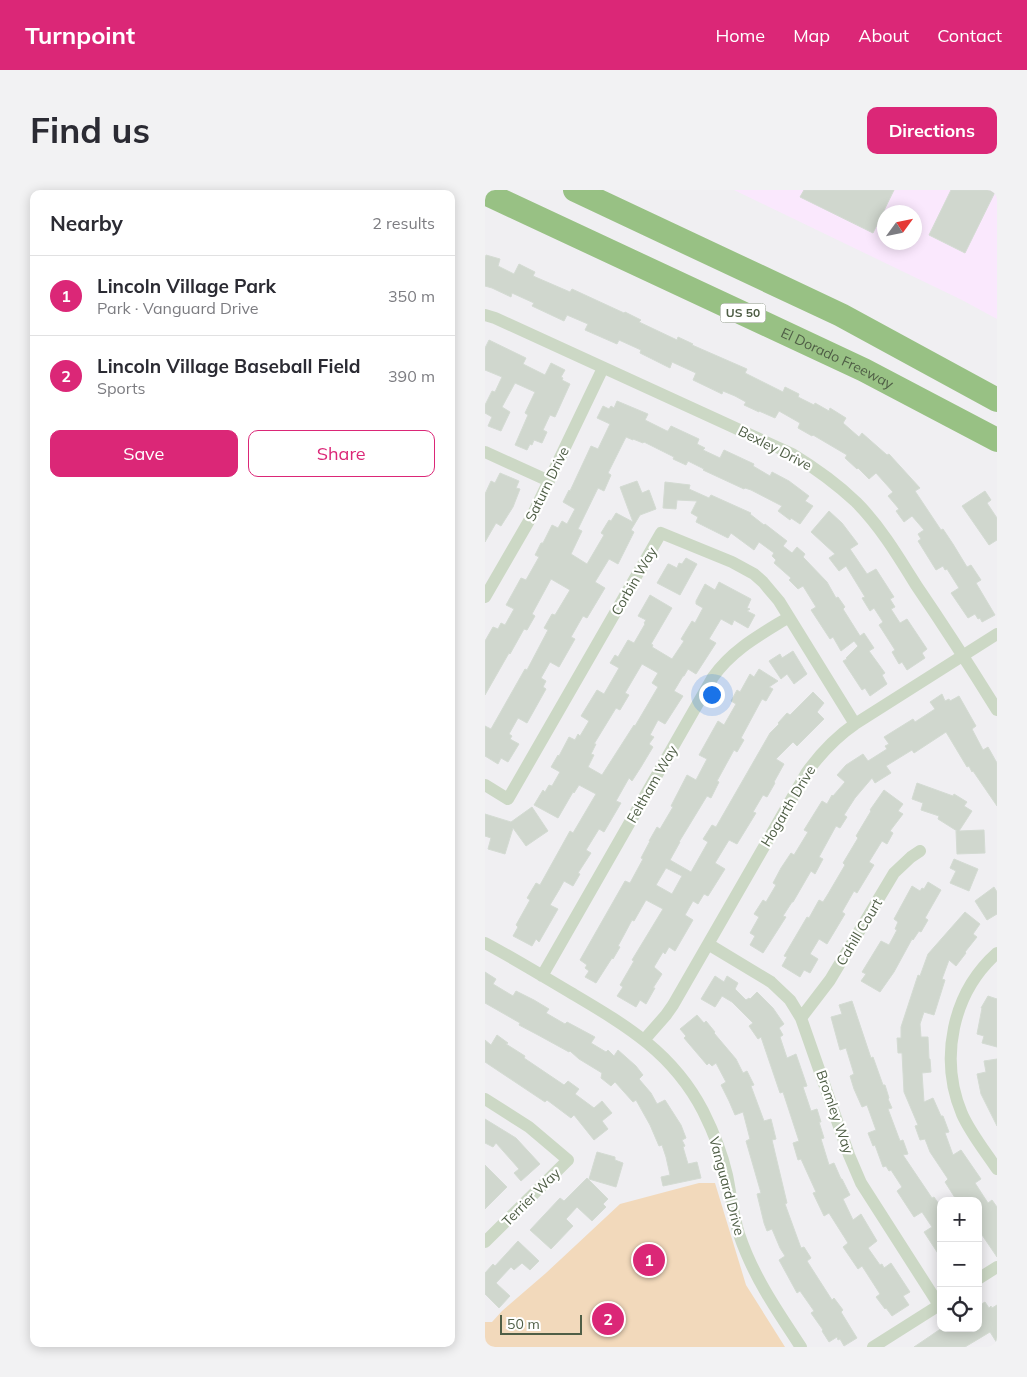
<!DOCTYPE html>
<meta charset="utf-8">
<style>
:root{--surface:#fff;--page:#f2f2f3;--text:#2b2b33;--muted:#7c7c81;--line:#e1e1e2;--accent:#db2777}
body{margin:0;font-family:Mulish,sans-serif;background:var(--page);color:var(--text)}
.controls{position:absolute;right:15px;bottom:15px;display:grid;overflow:hidden;border-radius:10px;box-shadow:0 2px 12px #0003}
.controls button{width:45px;height:45px;display:grid;place-items:center;padding:0;border:0;border-bottom:1px solid var(--line);background:var(--surface);color:var(--text);font:25px sans-serif}
.compass{position:absolute;left:392px;top:15px;width:45px;height:45px;border-radius:50%;background:var(--surface);box-shadow:0 2px 12px #0003;rotate:57deg}
.scale{position:absolute;left:15px;bottom:12px;width:82px;box-sizing:border-box;padding-left:5px;border:2px solid #4f5e46;border-top:0;font-size:14px;line-height:18px;white-space:nowrap;color:#4f5e46;-webkit-text-stroke:4px #fff;paint-order:stroke}
.you{position:absolute;left:226px;top:504px;width:18px;height:18px;margin:-12px;border:4px solid #fff;border-radius:50%;background:#1a73e8;box-shadow:0 0 0 8px #1a73e833}
.badge{display:grid;place-items:center;width:32px;height:32px;border-radius:50%;background:var(--accent);color:#fff;font-size:16px;font-weight:700}
.pin{position:absolute;translate:-50% -50%;border:2px solid #fff;box-shadow:0 1px 5px #0006}
.list{margin:0;padding:0;list-style:none}
h2{display:flex;justify-content:space-between;align-items:center;height:65px;margin:0;padding:0 20px;font-size:21px}
h2 small{font-size:16px;font-weight:400;color:var(--muted)}
.list li{display:grid;grid-template-columns:32px 1fr auto;gap:15px;align-items:center;box-sizing:border-box;height:80px;padding:0 20px;border-top:1px solid var(--line)}
.list b{display:block;font-size:19px;white-space:nowrap}
.list p{margin:0;font-size:16px;white-space:nowrap;color:var(--muted)}
.list em{font-size:16px;font-style:normal;color:var(--muted)}
.actions{display:flex;gap:10px;padding:15px 20px}
.actions a{flex:1;padding:11px 0;border:1px solid var(--accent);border-radius:10px;text-align:center;font-size:18px;color:var(--accent)}
.actions .main{background:var(--accent);color:#fff}
.icon{flex:none;width:28px;height:28px;fill:none;stroke:currentColor;stroke-width:2;stroke-linecap:round;stroke-linejoin:round}
.map{position:relative;flex:none;width:512px;height:1157px;overflow:hidden;border-radius:10px}
header{display:flex;align-items:center;gap:30px;box-sizing:border-box;height:70px;padding:0 25px;background:var(--accent);color:#fff}
header strong{font-size:24px}
nav{display:flex;gap:28px;margin-inline-start:auto;font-size:18px}
.intro{display:flex;align-items:center;justify-content:space-between;box-sizing:border-box;height:120px;padding:0 30px}
h1{margin:0;font-size:35px}
.button{padding:12px 22px;border-radius:10px;background:var(--accent);color:#fff;font-size:18px;font-weight:700}
main{display:flex;gap:30px;padding:0 30px}
aside{flex:1;background:var(--surface);border-radius:10px;box-shadow:0 2px 12px #0003}
.map>svg:first-child{display:block}
.commercial{fill:#fae8fd;fill-rule:evenodd}
.green{fill:#f2d9bb}
.building{fill:#d0d7ce;stroke:#d4dbd3;fill-rule:evenodd}
.lines{fill:none;stroke-linecap:round;stroke-linejoin:round}
.street{stroke:#ccd8c5;stroke-width:12}
.highway{stroke:#98c184;stroke-width:24}
.labels{text-anchor:middle;stroke-width:4.5;stroke-linejoin:round;paint-order:stroke}
.shield{fill:#fff;stroke:#848e7e;stroke-width:1}
.shield-label{font-size:12px;font-weight:bold;fill:#4f5e46}
.street-label{font-size:14px;fill:#4f5e46;stroke:#fff}
</style>
<header>
<strong>Turnpoint</strong>
<nav><a>Home</a><a>Map</a><a>About</a><a>Contact</a></nav>
</header>
<div class="intro"><h1>Find us</h1><a class="button">Directions</a></div>
<main>
<aside>
<h2>Nearby<small>2 results</small></h2>
<ul class="list">
<li><span class="badge">1</span><div><b>Lincoln Village Park</b><p>Park · Vanguard Drive</p></div><em>350 m</em></li>
<li><span class="badge">2</span><div><b>Lincoln Village Baseball Field</b><p>Sports</p></div><em>390 m</em></li>
</ul>
<div class="actions"><a class="main">Save</a><a>Share</a></div>
</aside>
<div class="map">
<svg width="512" height="1157" viewBox="0 0 512 1157">
<rect width="100%" height="100%" fill="#f0eff2"/>
<path class="commercial" d="M249,0h263v129l-35,-19zM400,22h30v30h-30z"/>
<path class="green" d="M214,993h16l31,102 39,62h-300v-25h7l10,-11 44,-38 74,-69z"/>
<path class="building" d="M319,0h90l-21,43 -73,-36z
M466,0h45l-31,63 -36,-18z
M1,65l14,4 -2,7 16,8 5,-10 16,8 -2,4 37,16 2,-3 52,24 1,-1 16,8 -2,2 38,18 1,-3 15,7 -1,1 55,24 -2,4 38,19 2,-5 14,7 -1,3 16,8 1,-2 14,8 1,-3 16,10 -3,5 16,14 3,-4 25,22 2,-1 31,34 -5,3 26,39 2,-1 10,15 14,23 4,-2 10,15 -5,3 19,32 -13,7 -2,-4 -2,1 -3,-5 -7,4 -17,-25 8,-5 -12,-19 -2,1 -2,-4 -7,4 -18,-29 3,-2 -3,-5 6,-4 -12,-14 -8,6 -8,-11 3,-2 -11,-13 5,-4 -17,-19 -7,6 -11,-11 -1,1 -12,-11 2,-3 -34,-20 -1,1 -14,-8 2,-5 -21,-12 -4,7 -16,-7v1l-15,-7 2,-3 -11,-6 -12,-5 -1,3 -29,-14 3,-7 -24,-11 -2,6 -30,-15 1,-3 -22,-10 -2,4 -32,-14 3,-6 -21,-9 -3,6 -32,-15 2,-3 -22,-10 -1,4 -19,-9 -7,-2v-26z
M4,150l37,18 -3,6 22,11 6,-12 14,7 -4,7 2,1 -1,2 8,4 -15,33 -5,-2 -7,15 4,2 -5,11 -8,-3 -2,5 -2,-1 -3,6 -12,-5 13,-30 -3,-2 10,-21 -20,-9 -13,24 8,5 -9,19 -13,-5 4,-9 -7,-4v-8l7,-14 3,1 7,-15 -17,-7v-22z
M132,211l31,13 -3,6 22,11h1l3,-5 28,13 -2,5 8,4 -2,2 17,8 4,-8 30,14 -1,2 17,10 2,-4 17,9 20,15 -4,5 8,5 -13,18 -9,-6 -1,2 -12,-9 4,-5 -31,-16 -6,-2 -1,1 -41,-19 1,-1 -16,-8 -2,4 -13,-6 1,-2 -30,-15 -1,1 -10,-4v1l-7,-3 -18,36 3,2 -7,16 -6,-3 -20,41 4,2 -11,23 16,10 17,-29 -3,-2 8,-13 2,1 5,-8 17,9 -13,-35 17,-6 5,12 7,-3 7,19 -16,6 -9,15 3,2 -16,32 -9,-5 -14,23 10,6 -18,30 -4,-2 -12,21 4,2 -16,28 -9,-5 -9,16 5,3 -3,6 3,2 -19,34 -9,-5 -9,16 3,2 -2,3 9,5 -11,18 -7,-4 -3,6 -13,-8v-30l6,3 34,-60 2,1 21,-40 -4,-2 8,-14 3,1 15,-25 -19,-11 -19,35 3,2 -8,14 -3,-1 -14,25 -1,-1 -24,42v-54l8,-14 5,2 3,-6 4,2 9,-16 -8,-4 15,-27 5,2 13,-23 -4,-2 6,-12h2l9,-18 6,3 4,-7 5,3 8,-15 -12,-7 6,-12 1,1 21,-45 7,3 12,-25 -13,-6 6,-12 6,3 2,-3 3,2z
M15,283l19,8 -3,7 4,1 -7,18 -12,19 -5,-3 -11,19v-48l6,-13 4,2z
M180,292l25,3 -1,4 20,9 2,-3 40,18 -1,1 14,11 1,-1 22,17 -4,5 9,7 5,-6 8,7 -2,3 24,25 9,16 2,-1 7,10 -2,2 17,27 4,-3 10,15 -5,3 16,22 -3,2 5,9 -17,12 -5,-8 -3,2 -19,-29 4,-2 -1,-1 12,-12 -4,-5 -13,10 -8,-14 -3,2 -19,-29 5,-3 -13,-21 -5,3 -9,-9 2,-2 -17,-15 2,-3 -4,-4 2,-3 -15,-11 -5,8 -23,-17 -3,5 -32,-16 2,-5 -7,-4 6,-12 -20,-1 -1,9 -13,-1z
M500,301l6,9 -4,3 10,15v22l-8,5 -27,-39z
M344,321l13,12 16,21 -8,5 17,25 9,-5 18,28 -4,2 5,8 -4,2 9,14 7,-4 20,30 -5,4 3,5 -18,12 -5,-8 -3,2 -7,-12 3,-2 -16,-25 4,-3 -9,-14 -4,3 -8,-13 3,-1 -19,-31 -7,5 -10,-13 6,-4 -24,-22z
M201,368l11,6 -17,31 -23,-12 11,-19h1l8,4 2,-5 3,1z
M234,392l32,17 -4,9 3,1 -3,2 8,4 -7,13 -14,-8 -2,5 -11,-6 -12,20 7,4 -20,31 -8,-5 -4,7h-1l-9,15 9,5 -18,28 -7,-4 -8,15 4,2 -5,7 4,3 -12,20 -9,14 -3,-3 -13,23 5,2 -17,29 -5,-3 -13,21 5,3 -13,20 2,1 -7,12 -9,-5 -5,9 -9,15 8,4 -19,33 -3,-3 -4,7 -19,-10 5,-9 -2,-2 14,-25 -3,-2 9,-15 4,2 30,-54 3,2 23,-39 -17,-9 -5,8 -1,-1 -15,26 -24,-13 9,-15 2,2 4,-7 3,1 8,-14 -9,-5 7,-12 1,1 10,-19 6,3 3,-6 2,2 9,-15 -8,-5 16,-26 7,4 15,-26 -9,-5 5,-8 3,2 10,-17 6,3 11,-19 -1,-1 2,-3 -8,-4 12,-21 22,13 -21,36 2,1 -1,2 20,12 12,-18 -3,-2 11,-18 3,2 8,-15 -7,-4v-3l9,-17 10,6zM157,474l16,9 -6,10 6,4 -23,39 -1,-1 -32,50 -14,-8 6,-12 -3,-1 5,-10h-2l22,-36 4,2 9,-15 -4,-2z
M308,461l14,23 -13,10 -7,-10 -6,5 -12,-18 11,-7 2,4z
M274,479l19,12 -9,6 4,2 -7,12 -4,-2 -21,39 3,2 -7,12 -3,-2 -17,31 2,1 -8,16 -4,-2 -28,46h1l-10,18 21,12 17,-30 -5,-3 9,-14 4,2 54,-94 9,-9 -1,-1 9,-10 3,2 23,-23 11,11 -7,9 7,7 -27,27 -4,-4 -17,17 8,5 -10,18 1,1 -8,14 -4,-2 -10,17 3,1 -19,31 -8,-4 -14,23 10,6 -17,27 -4,-2 -6,10 -5,-3 -8,14 8,5 -18,31 -6,-4 -4,7 -2,-2 -9,15 8,7 -9,14h2l-9,16 -6,-4 -4,7 -19,-11 6,-9 -3,-2 14,-24 -2,-1 31,-51 -17,-9 -12,21 -2,-1 -8,15 -6,11 2,1 -7,12 -1,-1 -16,25 -11,-6 4,-6 -4,-3 2,-3 -7,-5 45,-79 5,2 13,-24 -2,-1 9,-17h-1l8,-14 3,2 13,-22 -2,-1 16,-31 9,5 11,-21 -8,-4 19,-34 6,4 12,-21 -5,-3 6,-11 3,2 10,-18 4,3zM181,678l16,8 -10,18 -16,-9z
M457,504l3,7 4,-2 1,2 9,-5 17,30 -4,3 11,21 5,-3 9,16v43l-24,-35 -1,1 -3,-6 -2,1 -21,-35 -32,21 -2,-3 -26,16 5,7 -16,10 -3,-5 -17,20 -11,17 3,2 -7,11 -4,-2 -17,31 4,2 -8,15 -4,-3 -18,31h-1l-9,14 3,1 -23,36 -13,-8 5,-9 -5,-3 9,-16 -5,-3 9,-14 3,2 10,-17 -3,-2 8,-15 10,-15 3,2 14,-23 -4,-2 18,-29 5,3 5,-9 1,1 12,-14 -8,-7 9,-10 17,-11 5,7 19,-12 -2,-3 4,-2 -5,-7 29,-18 2,3 20,-13 -5,-7z
M432,593l36,13 1,-2 13,8 -3,4 8,5 -13,20 25,-1 1,23 -28,1 -1,-23h1l-19,-12 1,-3 -18,-6 2,-7 -11,-4z
M399,600l19,14 -5,7 5,3 -13,17 3,2 -6,11 -5,-3 -13,21 5,3 -17,28 -3,-2 -12,21 3,2 -18,30 -8,-5 -9,15 8,5 -8,14 -6,-3 -4,7 -18,-11 5,-9 -3,-1 23,-39 2,1 10,-18 4,2 5,-8 17,-29 -2,-2 15,-25 -2,-2 15,-25 -1,-1z
M47,617l16,24 -22,15 -13,-18 -8,26 -17,-5 3,-11 -6,-2v-22l26,8z
M469,669l24,10 -9,22 -19,-8 6,-12 -6,-3z
M443,692l13,8 -16,28 3,2 -7,12 -2,-1 -6,9 -1,-1 -18,33 -14,20 -19,-11 5,-7 -4,-2 19,-31 8,4 8,-15 -2,-1 3,-7 -4,-3 18,-33 8,5 2,-3 2,1z
M509,697l3,5v22l-10,6 -12,-19z
M480,722l15,12 -7,10 4,3 -12,15 1,1 -10,13 -7,-6 -7,19 3,1 -11,35 -10,-3 -4,12 1,13h7l1,22h1l1,13 -9,1 2,29 9,-4 8,18h2l6,16 -4,1 8,22 8,-5 20,29 -6,4 13,20 4,-3 5,7v50l-19,-28v-28h-21l-12,-19 3,-3 -18,-27 -5,-13 -5,1 -5,-14 3,-1 -14,-33 -2,-39h-4l-1,-15h4v-11l17,-52 2,1 8,-22z
M0,782l11,7 -3,5 20,12 3,-5 18,9 15,9 -3,4 19,11 2,-2 28,15 -4,6 15,9 2,-2 6,6 4,-6 18,16 7,9 -4,4 12,14 6,11 8,-4 16,25 5,13 -4,2 3,6 -2,1 5,17 9,-2 4,16 -38,8 -2,-9 9,-2 -4,-18 -4,-12 -3,1 -9,-21 -14,-25 -3,2 -18,-20 -4,4 -10,-8 1,-5 -23,-14 -9,-8 -1,1 -31,-17 -19,-10 1,-2 -35,-20z
M230,786l9,6 3,-6 11,7 -3,6 11,11 3,-2 1,1 7,-7 16,16 11,16 -5,4 4,7 -3,2 7,21 9,-4 11,32 -4,1 8,24 6,-2 4,13h-2l5,16 -3,1 8,26 5,-2 7,16h1l8,16 -7,4 10,21 8,-6 16,27 -9,7 12,17 2,-1 2,4 7,-5 19,29 -7,4 6,9 -17,11 -6,-8 -1,1 -9,-12 4,-3 -18,-28 -4,3 -15,-22 5,-4 -19,-30 -5,3 -11,-23 3,-1 -15,-33 -3,1 -5,-17 6,-2 -16,-49 -3,1 -19,-56 -3,2 -9,-13 4,-3 -21,-21 -10,-6 -7,11 -14,-8z
M503,806l9,3v48l-15,-4 2,-7 -7,-2 5,-26h-1z
M367,811l19,57 2,-1 10,28h2l4,13 -1,1 4,9 -4,1 12,32 3,-1 5,14 -5,1 29,43 2,-1 7,10v51l-17,-26 8,-5 -10,-15 -8,5 -17,-26 5,-4 -11,-17 -2,1 -3,-5 -3,1 -8,-22 -2,1 -5,-13 8,-3 -9,-25 -5,2 -8,-18 -4,-13 4,-2 -8,-26 -6,2 -9,-33 11,-3 -3,-9z
M212,825l7,8 2,-2 9,11 -1,1 22,26 7,14 4,-2 7,14 -3,1 13,35 7,-2 5,20 -4,1 15,63 -2,1 16,44 3,-1 7,11 -4,3 25,39 2,-2 9,12 -2,2 16,26 -13,8 -4,-7 -2,1 -1,-3 -8,5 -7,-11 1,-1 -12,-17 3,-2 -14,-20 -3,2 -18,-33 6,-4 -5,-8 -8,-19 -5,2 -3,-8 -7,-29 4,-1 -15,-52 4,-2 -7,-27 -8,3 -6,-14 -8,-16 5,-3 -10,-19 -4,3 -3,-3 -2,2 -23,-27 2,-2 -6,-7z
M12,845l11,8 -2,1 19,12 -1,2 40,27 4,-4 11,8 -4,5 19,14 8,-7 10,12 -10,8 6,8 -14,11 -20,-25 -3,3 -24,-18 -2,2 -60,-40v-22l6,5z
M512,869v67l-16,-32 -4,-20 9,-2 -2,-11z
M0,929l31,19 24,26 -19,17 -7,-8 5,-4 -23,-26 -3,4 -8,-4z
M112,962l18,5v3l8,3 -7,24 -27,-8z
M0,975l22,22 -22,22z
M102,988l21,21 -5,5 3,3 -14,14 -15,-14 -11,12 7,7 -22,23 -21,-19 30,-32 4,3z
M33,1051l21,20 -9,9 -8,-7 -8,7 -3,-3 -15,16 14,13 -11,12 -14,-14v-21l8,-9 2,2z
M500,1112l4,6 2,-2 1,2 5,-3v38l-7,-11 -25,15h-51l28,-19h36v-22z"/>
<g class="lines">
<path class="street" d="M0,125l10,3 297,136c23,14 44,29 64,48 24,24 42,54 60,83 28,41 55,83 81,125
M0,262l64,29
M0,407l48,-83 70,-146
M0,595l23,14 153,-266 71,29 22,12 9,8 16,19 76,123
M0,753c30,16 59,34 88,51 54,32 100,59 130,117 10,20 19,42 24,64 4,20 6,40 12,59 14,42 38,77 62,113
M223,754l63,38 19,18 11,18 48,137 12,28 78,122
M512,763c-45,40 -58,106 -35,161 9,20 23,37 35,55
M57,786l171,-299c20,-28 47,-42 76,-60
M316,828l29,-38 64,-107 17,-16 9,-6
M159,850l22,-25 7,-10 134,-233c14,-19 29,-35 48,-48l142,-90
M0,909l44,28 39,33 -83,82
M493,1089l19,-12
M388,1157l68,-43"/>
<g class="highway">
<path d="M90,0l266,125 156,85"/>
<path id="s1" d="M0,3l379,177 133,70"/>
</g>
</g>
<g class="labels">
<rect class="shield" x="235.5" y="113.5" width="45" height="19" rx="4"/>
<g class="shield-label">
<text x="258" y="127">US 50</text>
</g>
<g class="street-label">
<text dy="5" stroke="none"><textPath href="#s1" startOffset="389">El Dorado Freeway</textPath></text>
<text transform="translate(290 258) rotate(27)" y="5">Bexley Drive</text>
<text transform="translate(62 294) rotate(-64)" y="5">Saturn Drive</text>
<text transform="translate(149 391) rotate(-60)" y="5">Corbin Way</text>
<text transform="translate(167 594) rotate(-60)" y="5">Feltham Way</text>
<text transform="translate(303 616) rotate(-59)" y="5">Hogarth Drive</text>
<text transform="translate(374 742) rotate(-59)" y="5">Cahill Court</text>
<text transform="translate(350 922) rotate(71)" y="5">Bromley Way</text>
<text transform="translate(242 996) rotate(75)" y="5">Vanguard Drive</text>
<text transform="translate(46 1007) rotate(-45)" y="5">Terrier Way</text>
</g>
</g>
</svg>
<div class="controls">
<button>+</button>
<button>−</button>
<button><svg class="icon" aria-label="locate" viewBox="0 0 24 24"><circle cx="12" cy="12" r="6"/><path d="M12 2v4M12 18v4M2 12h4M18 12h4"/></svg></button>
</div>
<svg class="compass" viewBox="-18 -18 36 36"><path d="M0-13l5 13h-10z" fill="#e53935"/><path d="M0 13l5-13h-10z" fill="#7c7c81"/></svg>
<div class="scale">50 m</div>
<div class="you"></div>
<div class="pin badge" style="left:164px;top:1070px">1</div>
<div class="pin badge" style="left:123px;top:1129px">2</div>
</div>
</main>
